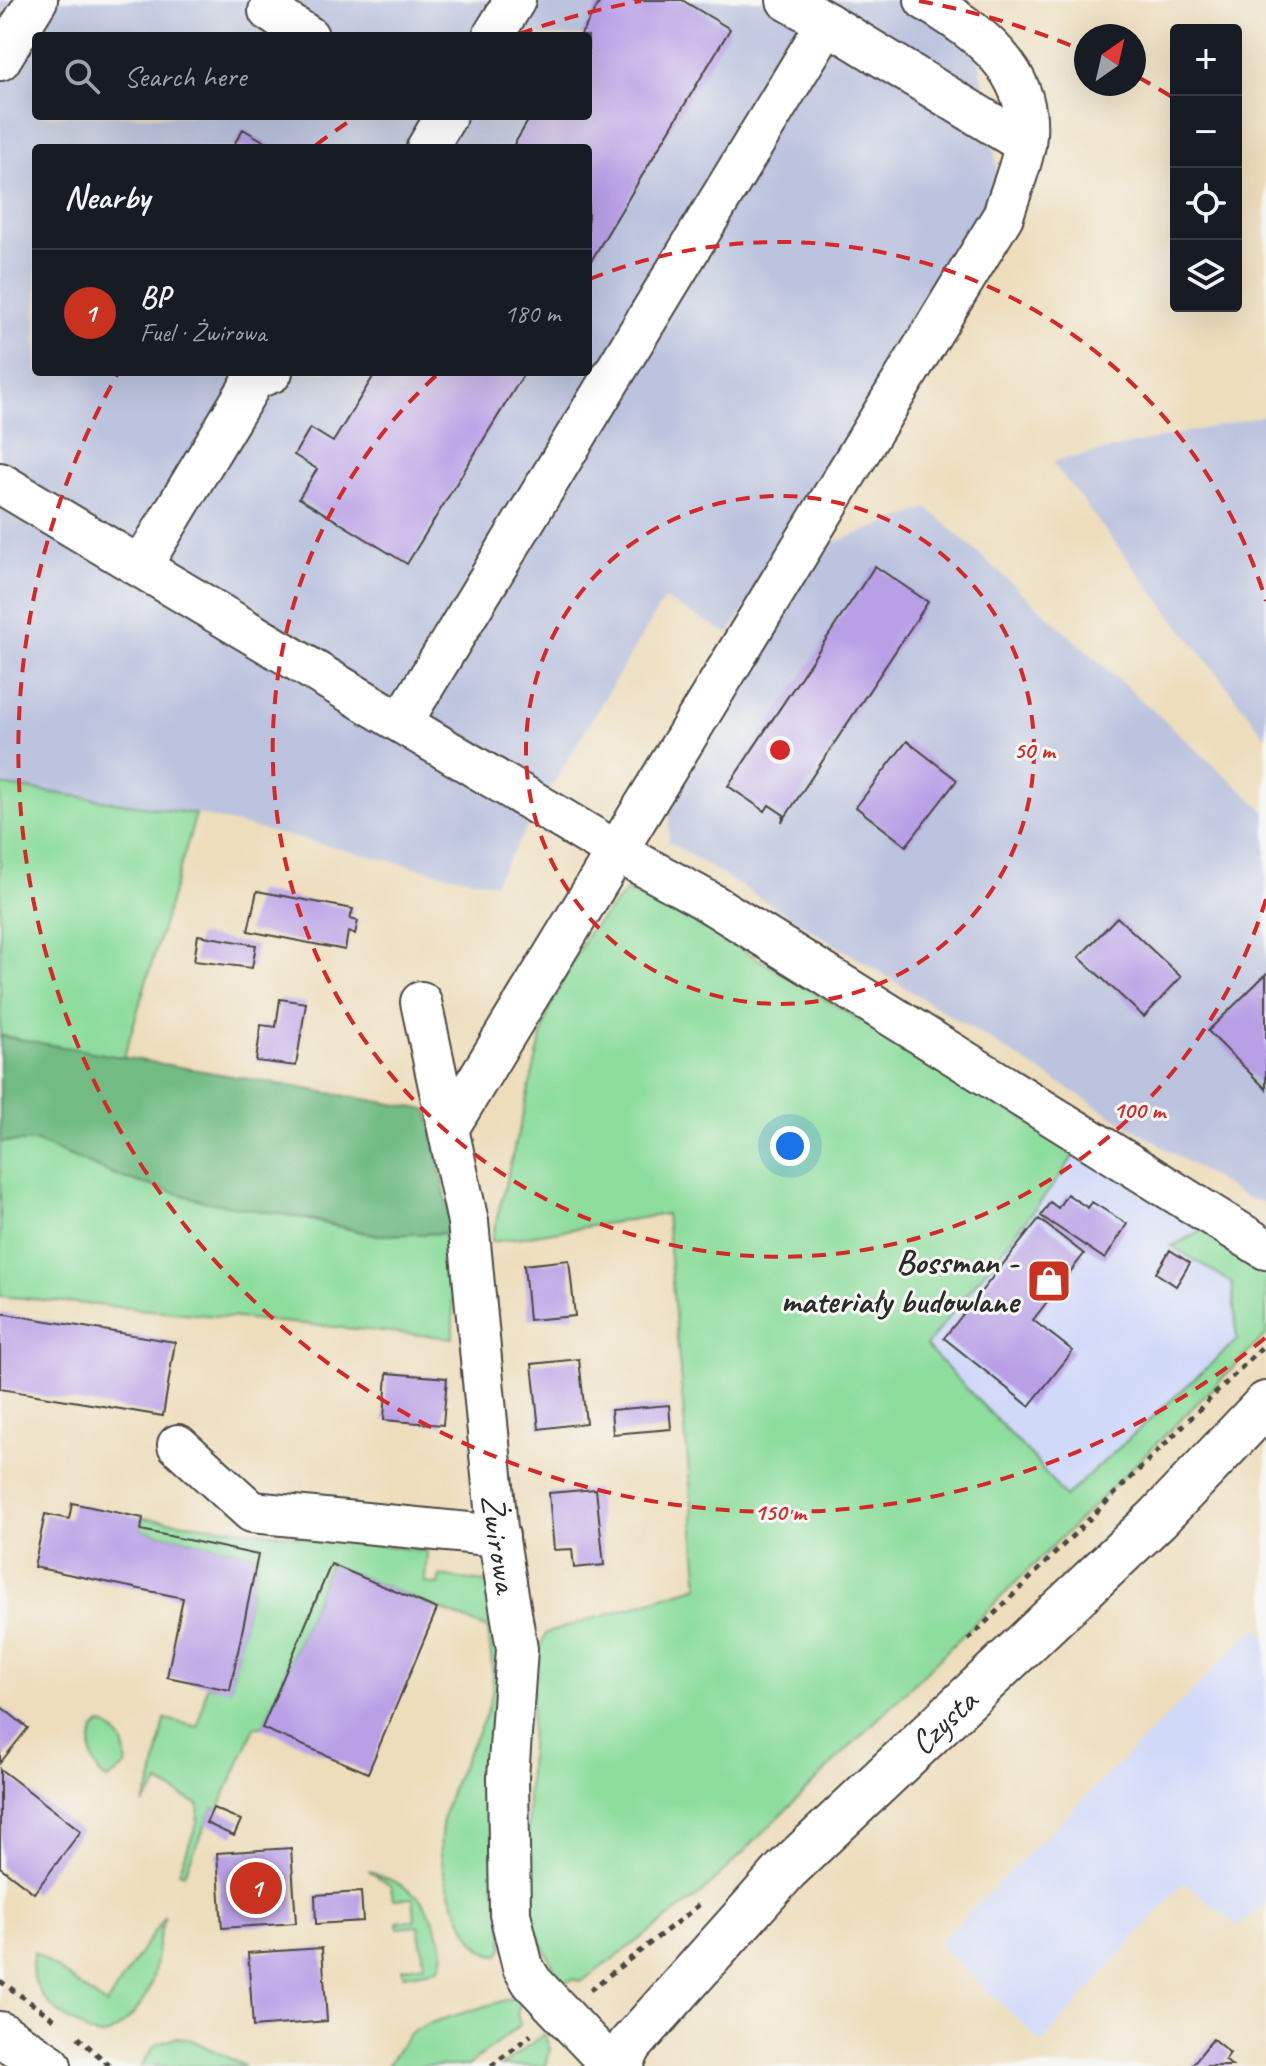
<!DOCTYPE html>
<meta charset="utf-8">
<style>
:root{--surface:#171b24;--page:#242831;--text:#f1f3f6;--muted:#9ea1a6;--line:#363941;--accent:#c8321e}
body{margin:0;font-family:Caveat,sans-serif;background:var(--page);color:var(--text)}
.controls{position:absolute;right:24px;top:24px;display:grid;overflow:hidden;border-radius:8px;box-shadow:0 8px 32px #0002}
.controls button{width:72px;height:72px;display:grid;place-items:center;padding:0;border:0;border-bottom:2px solid var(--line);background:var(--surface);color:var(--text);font:40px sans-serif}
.compass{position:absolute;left:1074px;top:24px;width:72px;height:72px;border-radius:50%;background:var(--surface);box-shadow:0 8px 32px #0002;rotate:34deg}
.you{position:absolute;left:790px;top:1146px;width:28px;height:28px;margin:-20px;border:6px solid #fff;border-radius:50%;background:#1a73e8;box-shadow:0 0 0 12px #1a73e833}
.badge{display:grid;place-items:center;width:52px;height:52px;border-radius:50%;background:var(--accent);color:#fff;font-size:26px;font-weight:700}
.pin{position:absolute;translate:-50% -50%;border:4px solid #fff;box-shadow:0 2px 8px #0006}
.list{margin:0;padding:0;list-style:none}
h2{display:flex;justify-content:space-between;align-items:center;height:104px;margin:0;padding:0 32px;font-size:34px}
h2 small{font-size:26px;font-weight:400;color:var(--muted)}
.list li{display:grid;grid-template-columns:52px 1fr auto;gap:24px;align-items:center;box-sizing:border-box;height:128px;padding:0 32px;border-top:2px solid var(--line)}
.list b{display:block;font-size:30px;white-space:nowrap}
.list p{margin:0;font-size:26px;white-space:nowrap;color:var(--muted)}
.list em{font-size:26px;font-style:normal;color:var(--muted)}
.icon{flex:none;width:44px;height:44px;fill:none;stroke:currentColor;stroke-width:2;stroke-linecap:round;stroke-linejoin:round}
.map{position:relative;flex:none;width:1266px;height:2066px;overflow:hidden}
.search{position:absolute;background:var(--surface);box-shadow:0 8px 32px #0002;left:32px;top:32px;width:560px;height:88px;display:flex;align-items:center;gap:20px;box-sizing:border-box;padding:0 28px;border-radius:8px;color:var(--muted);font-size:30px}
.panel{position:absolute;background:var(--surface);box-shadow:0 8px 32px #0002;left:32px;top:144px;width:560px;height:232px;border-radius:8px}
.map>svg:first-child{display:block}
.built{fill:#d1d9f9}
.industrial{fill:#bbc3de;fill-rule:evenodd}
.green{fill:#8ddd9d;stroke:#5c8464;stroke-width:2}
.forest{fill:#72bc84;stroke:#4e7458;stroke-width:2}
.building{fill:#b89fe6}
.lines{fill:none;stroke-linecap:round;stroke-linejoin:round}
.minor-casing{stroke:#484641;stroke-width:44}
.major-casing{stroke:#484641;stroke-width:48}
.path{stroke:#484641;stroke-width:5;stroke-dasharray:6 6;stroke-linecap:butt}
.minor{stroke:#fff;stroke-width:40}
.major{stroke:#fff;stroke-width:44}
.ring{fill:none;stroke:#d62828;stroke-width:4;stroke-dasharray:14 10}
.labels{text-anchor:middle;stroke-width:6;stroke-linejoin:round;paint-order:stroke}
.poi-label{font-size:34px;font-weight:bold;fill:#2b2b2b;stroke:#f6f6f2;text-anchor:end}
.street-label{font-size:34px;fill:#2b2b2b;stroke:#f6f6f2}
.centre{fill:#d62828;stroke:#f6f6f2;stroke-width:4}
.ring-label{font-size:24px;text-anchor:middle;font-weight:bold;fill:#d62828;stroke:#f6f6f2;stroke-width:6;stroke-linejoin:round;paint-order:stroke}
</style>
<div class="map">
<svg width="1266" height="2066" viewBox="0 0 1266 2066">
<rect width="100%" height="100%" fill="#f6f6f2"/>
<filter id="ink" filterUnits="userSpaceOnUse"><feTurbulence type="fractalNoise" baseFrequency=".0125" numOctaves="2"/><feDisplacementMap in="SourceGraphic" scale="16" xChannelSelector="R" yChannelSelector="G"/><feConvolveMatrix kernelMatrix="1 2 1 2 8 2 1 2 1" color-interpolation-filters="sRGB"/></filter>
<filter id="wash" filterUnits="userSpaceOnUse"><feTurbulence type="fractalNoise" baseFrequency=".006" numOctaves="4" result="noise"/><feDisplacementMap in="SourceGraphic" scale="32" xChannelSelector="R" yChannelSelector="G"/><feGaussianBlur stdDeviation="1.8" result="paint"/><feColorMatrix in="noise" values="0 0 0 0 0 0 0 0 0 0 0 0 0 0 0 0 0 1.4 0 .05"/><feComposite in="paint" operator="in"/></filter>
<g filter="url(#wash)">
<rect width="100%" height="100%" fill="#edddbb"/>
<path class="built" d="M1077,1150l129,79 -33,18 59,36 5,57 -172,158 -30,-38 -110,-114 135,-169z
M1258,1626l8,14v264l-28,22 -54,-44 -142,161 -104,-100z"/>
<path class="industrial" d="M0,0h891l87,50 23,141 -272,443 -65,-35 -170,284 -49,-9 -249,-60 -196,-29zM36,36h552v80h-552zM36,148h552v224h-552z
M1266,415v322l-214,-275z
M928,508l338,304v391l-22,-6 -575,-355 2,-61 143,-231z"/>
<path class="green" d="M0,785l196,29 -73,246 -123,-25z
M627,891l86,41 364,218 -17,27 -134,169 109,114 30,37 172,-157 -5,-57 -60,-37 34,-17 60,39v67l-565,559 -120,88 -7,-3 -12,4 -33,-64 -1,-129 6,-130 12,-27 153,-47 -33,-372 -175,28 58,-234 39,-75z
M0,1142h37l83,35 254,58 79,-2v105l-453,-42z
M143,1518l284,33 -2,32 13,2 2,-9 52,7 12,69 -1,298 -4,5c-18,0 -27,-16 -34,-30 -35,-63 -30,-105 0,-167 9,-18 20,-37 25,-56 6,-22 0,-51 -2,-73l-158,-65 -67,163h-8l-37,83 -5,-2 -29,66 -5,-2 18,-49 2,-18 -40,-22 -16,22 10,-26 12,-60 33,8 9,-42 23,4 28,-134 -117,-25z
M101,1724c18,5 27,25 25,42l-18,14c-17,-10 -20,-32 -14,-50z
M368,1870c38,17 57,21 71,64 4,13 8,23 -1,35l-35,6 -1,-7 23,-4 -7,-38 -20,2 -1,-6 18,-2 -2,-22 -20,1 -2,-13z
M165,1915c-12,32 -4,65 -27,93 -8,10 -20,23 -33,27 -10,3 -21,-5 -28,-10 -27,-16 -52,-39 -43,-73l72,53z
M512,1998l9,4 -4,12 3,11 -52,41h-81l21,-31 19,-11z
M544,2034l6,15 -4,17h-45z
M178,2037l14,3 53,26h-104l14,-21z"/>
<path class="forest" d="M0,1036l428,74 25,123 -79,2 -63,-16 -104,-17 -86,-25 -84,-35h-37z"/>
<g id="blocks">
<path class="building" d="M601,0h81l48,29 -142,237v-118h-76l19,-32h57v-80h-8z
M243,129l32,19h-43z
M376,372h149l-118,192 -108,-66 18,-29 -23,-14 16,-27 23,14z
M875,566l53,36 -146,220 2,-7 -15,-10 -4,6 -37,-25z
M907,741l50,39 -51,66 -50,-39z
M257,891l96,18 -3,10 8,2 -3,13 -7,-2 -3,18 -97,-19z
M1117,917l64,60 -37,40 -65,-60z
M198,935l58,10 -4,23 -58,-7z
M1266,974v115l-58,-58z
M280,999l26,4 -10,63 -40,-5 5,-36 15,2z
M1067,1194l21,14 4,-6 35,22 -22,35 -64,-43 9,-14 8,6z
M1039,1219l45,35 -51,66 40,31 -44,55 -85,-68z
M1170,1250l20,13 -14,23 -20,-13z
M569,1260l6,56 -46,4 -5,-55z
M0,1313l175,29 -12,74 -163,-27z
M579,1359l7,64 -47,6 -7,-65z
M387,1373l60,5 -4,47 -59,-5z
M669,1405l2,24 -58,5 -2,-24z
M596,1489l8,76 -30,3 -2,-19 -18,1 -5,-57z
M72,1503l71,15 -2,12 117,25 -28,135 -63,-13 16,-79 -149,-31 11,-53 24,5z
M331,1564l106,45 -69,164 -106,-45z
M0,1706l28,22 -28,35z
M0,1769l81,62 -47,62 -34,-26z
M213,1808l28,12 -7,16 -28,-13z
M291,1848l5,75 -74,5 -5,-75z
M361,1892l2,29 -47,3 -1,-29z
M322,1948l5,73 -74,6 -5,-74z
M1213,2039l17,14 -5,7 7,6h-41z"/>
</g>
</g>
<g filter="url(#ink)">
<use href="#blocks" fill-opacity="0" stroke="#484641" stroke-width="2"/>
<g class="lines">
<g class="minor-casing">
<g id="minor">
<path d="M276,0l-7,11 39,25"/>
<path d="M827,23l198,121"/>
<path d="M493,36l22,-36"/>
<path d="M0,60l37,-60"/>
<path d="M427,148l19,-32"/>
<path d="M0,483l614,367 90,49 562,350"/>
<path d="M142,565l112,-186 18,-7"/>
<path d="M402,722l425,-699 -40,-23"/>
<path id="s1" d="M421,1002l47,220 29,306 20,121 -9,128 2,137 13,53 9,15 71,75"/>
<path d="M449,1127l554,-911c7,-24 18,-48 22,-72 11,-72 -47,-112 -100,-144"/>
<path d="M178,1445l74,67 247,24"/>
</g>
</g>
<g class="major-casing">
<g id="major">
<path d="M0,2034l49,32"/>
<path id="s2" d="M620,2066l10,-21 156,-175 372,-352 108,-114"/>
</g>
</g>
<path class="path" d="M968,1640l298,-297
M0,1981l54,38
M590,1990l109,-85
M78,2037l32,29
M491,2066l40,-31"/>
<use href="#minor" class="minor"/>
<use href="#major" class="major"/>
</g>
</g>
<g class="ring">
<circle cx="780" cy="750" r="254"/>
<path d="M1266 899A508 508 0 1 1 440 372M590 279A508 508 0 0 1 1266 601"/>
<path d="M1265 1338A762 762 0 0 1 117 375M316 145A762 762 0 0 1 354 118M519 34A762 762 0 0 1 641 1M919 1A762 762 0 0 1 1084 51M1138 77A762 762 0 0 1 1172 97"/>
</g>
<defs>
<g id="shop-square" transform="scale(2.3)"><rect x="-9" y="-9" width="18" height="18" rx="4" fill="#c8321e" stroke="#f6f6f2"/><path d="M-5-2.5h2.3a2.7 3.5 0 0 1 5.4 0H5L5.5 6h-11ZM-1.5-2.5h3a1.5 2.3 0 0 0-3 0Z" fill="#fff"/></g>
</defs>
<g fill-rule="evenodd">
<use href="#shop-square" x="1049" y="1281"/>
</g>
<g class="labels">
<g class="poi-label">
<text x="1018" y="1273">Bossman -<tspan x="1018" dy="39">materiały budowlane</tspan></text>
</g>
<g class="street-label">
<text dy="12" stroke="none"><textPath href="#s1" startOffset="548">Żwirowa</textPath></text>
<text dy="12" stroke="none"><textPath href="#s2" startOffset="474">Czysta</textPath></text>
</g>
</g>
<circle cx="780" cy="750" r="12" class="centre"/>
<g class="ring-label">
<text x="1034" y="758">50 m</text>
<text x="1139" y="1118">100 m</text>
<text x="780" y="1520">150 m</text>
</g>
</svg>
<div class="controls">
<button>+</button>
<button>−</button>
<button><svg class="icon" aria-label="locate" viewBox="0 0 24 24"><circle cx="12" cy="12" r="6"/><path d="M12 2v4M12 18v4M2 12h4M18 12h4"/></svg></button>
<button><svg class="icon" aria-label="layers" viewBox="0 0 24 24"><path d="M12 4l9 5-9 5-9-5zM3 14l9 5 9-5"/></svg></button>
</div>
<svg class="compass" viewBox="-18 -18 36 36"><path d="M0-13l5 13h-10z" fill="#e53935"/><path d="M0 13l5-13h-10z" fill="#9ea1a6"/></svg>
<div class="you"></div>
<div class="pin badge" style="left:256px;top:1888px">1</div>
<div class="search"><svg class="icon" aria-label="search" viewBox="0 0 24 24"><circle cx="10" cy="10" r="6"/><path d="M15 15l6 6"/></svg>Search here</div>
<section class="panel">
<h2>Nearby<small></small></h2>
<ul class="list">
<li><span class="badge">1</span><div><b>BP</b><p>Fuel · Żwirowa</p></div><em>180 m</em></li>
</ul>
</section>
</div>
